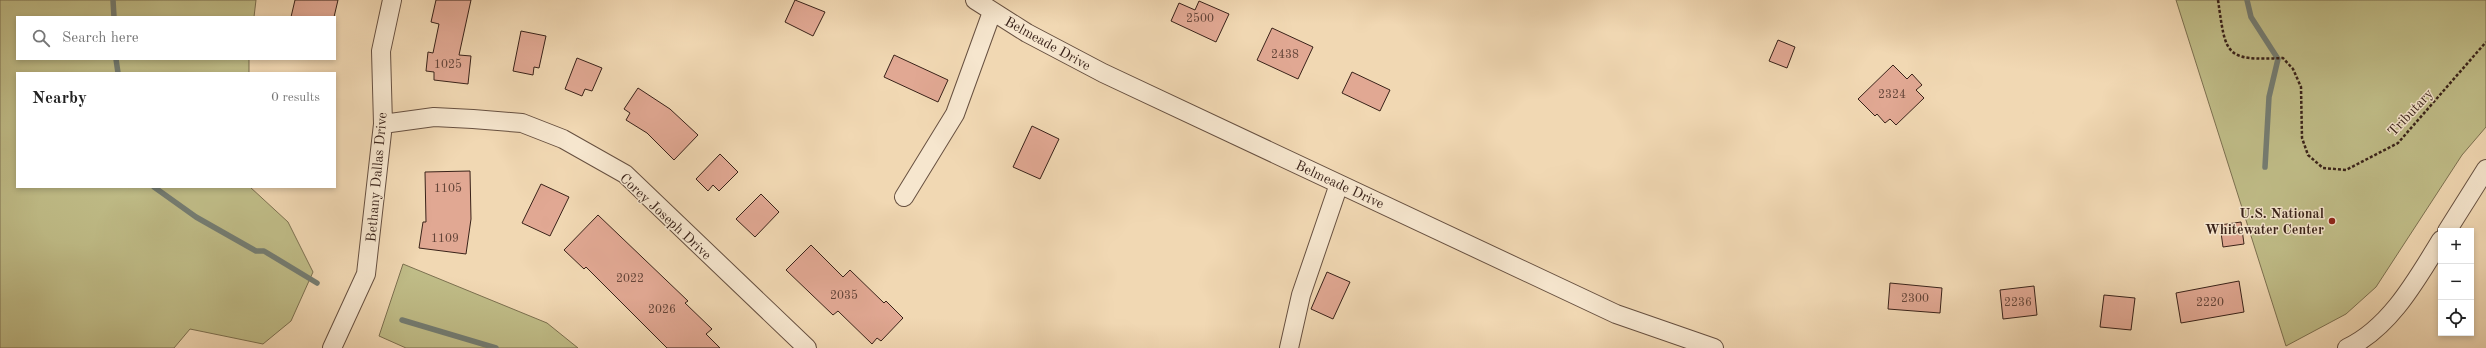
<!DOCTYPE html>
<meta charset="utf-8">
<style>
:root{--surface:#fff;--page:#f6f6f6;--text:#222;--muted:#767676;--line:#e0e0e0}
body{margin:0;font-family:"Old Standard TT",serif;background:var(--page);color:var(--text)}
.controls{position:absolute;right:12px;bottom:12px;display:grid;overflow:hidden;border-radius:0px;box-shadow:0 2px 6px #0003}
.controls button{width:36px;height:36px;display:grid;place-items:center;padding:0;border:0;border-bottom:1px solid var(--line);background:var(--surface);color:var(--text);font:20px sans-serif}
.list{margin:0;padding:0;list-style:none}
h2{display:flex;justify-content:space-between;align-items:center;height:52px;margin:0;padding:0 16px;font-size:17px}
h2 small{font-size:13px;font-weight:400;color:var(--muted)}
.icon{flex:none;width:22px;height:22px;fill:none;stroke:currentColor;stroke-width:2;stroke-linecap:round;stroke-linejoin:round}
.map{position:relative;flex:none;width:2486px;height:348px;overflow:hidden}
.search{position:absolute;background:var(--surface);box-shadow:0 2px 6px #0003;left:16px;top:16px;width:320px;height:44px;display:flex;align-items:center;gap:10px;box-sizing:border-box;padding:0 14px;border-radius:0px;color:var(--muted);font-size:15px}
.panel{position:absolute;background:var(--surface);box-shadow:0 2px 6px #0003;left:16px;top:72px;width:320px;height:116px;border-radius:0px}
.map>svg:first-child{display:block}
.green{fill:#c0bd88;stroke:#7c7050}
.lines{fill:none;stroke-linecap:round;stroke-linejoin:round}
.stream{stroke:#747d73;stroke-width:5.5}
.building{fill:#e1a893;stroke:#392219}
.minor-casing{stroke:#675040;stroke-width:20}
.path{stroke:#392219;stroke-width:2.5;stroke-dasharray:3 2;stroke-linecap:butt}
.minor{stroke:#f6e6ce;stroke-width:18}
.poi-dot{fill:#8f2418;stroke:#f6e6ce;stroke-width:1.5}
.labels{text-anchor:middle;stroke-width:3;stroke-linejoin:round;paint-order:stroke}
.number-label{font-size:12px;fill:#634438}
.street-label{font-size:14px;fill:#392219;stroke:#f6e6ce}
.poi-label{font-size:14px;font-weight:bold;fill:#392219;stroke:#f6e6ce;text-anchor:end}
</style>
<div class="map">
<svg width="2486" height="348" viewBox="0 0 2486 348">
<rect width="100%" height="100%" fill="#f1d8b3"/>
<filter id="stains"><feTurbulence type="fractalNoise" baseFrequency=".005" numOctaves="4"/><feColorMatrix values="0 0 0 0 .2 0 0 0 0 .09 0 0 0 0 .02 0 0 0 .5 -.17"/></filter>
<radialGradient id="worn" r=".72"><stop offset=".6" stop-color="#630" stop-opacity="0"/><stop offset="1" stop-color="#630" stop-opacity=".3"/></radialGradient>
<path class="green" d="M0,0h256l-2,17h-237v42h232v14h-232v114h233l38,35 25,50 -22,49 -28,23 -73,-15 -16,19h-174z
M2176,0h310v127l-24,28 -86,132 -30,27 -60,32z
M403,264l144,59 31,25h-172l-27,-12z"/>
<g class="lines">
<path class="stream" d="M113,0l1,17
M2247,0l4,17 27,42 -9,38 -4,70
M116,59l2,14
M154,187l42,30 60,34h8l53,32
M402,320l94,28"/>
</g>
<path class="building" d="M295,0h43l-4,17h-43z
M436,0h35l-12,55 12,1 -3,28 -34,-4v-8l-8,-1 2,-19 5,1 6,-29 -8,-2z
M795,0l30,12 -12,24 -28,-14z
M1199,1l30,13 -13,28 -45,-21 8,-18 16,7z
M1272,28l41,19 -15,32 -41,-19z
M521,31l25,5 -7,32 -5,-1 -1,8 -20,-4z
M1778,40l17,7 -8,21 -18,-7z
M894,55l54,25 -10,22 -54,-25z
M577,58l25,10 -10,23 -7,-2 -3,7 -17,-7z
M1893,65l14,14 5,-5 10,11 -6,5 8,8 -28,27 -6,-6 -5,4 -8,-9 -2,2 -17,-17z
M1352,72l38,18 -10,21 -38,-18z
M638,88l32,21 28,26 -24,25 -27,-27 -21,-13 4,-7 -6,-4z
M1032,126l27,13 -19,40 -27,-12z
M720,154l18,18 -19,19 -6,-6 -5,6 -12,-12z
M470,171l1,48 -5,35 -47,-6 4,-26h3l-1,-50z
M541,184l28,13 -19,39 -28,-13z
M761,194l18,18 -24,25 -19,-18z
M598,215l90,86 -3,2 27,26 -6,5 14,14h-53l-81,-81 -2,2 -20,-19z
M2241,222l3,22 -21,3 -3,-22z
M811,245l32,32 7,-7 34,33 2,-2 17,17 -22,23 -4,-3 -5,6 -34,-33 -5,4 -47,-45z
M1327,272l23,10 -17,37 -22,-10z
M2239,281l5,31 -63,11 -5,-30z
M1890,283l52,5 -2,25 -52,-4z
M2034,286l3,29 -34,4 -3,-29z
M2104,295l31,3 -4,32 -31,-3z"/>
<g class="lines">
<g class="minor-casing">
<path id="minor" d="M975,0l52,33 76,40 513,241 98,34
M383,124l51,-7 39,2 49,4 41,16 62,35 182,174
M904,197l51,-83 37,-102
M2447,231l39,-62
M332,348l34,-74 17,-150 -2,-73 11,-51
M1289,348l12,-53 38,-111
M2347,348c43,-20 70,-69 94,-108"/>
</g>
<path class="path" d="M2218,0c8,55 6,61 65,58l10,11 8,18 1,51 6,17 15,13 23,2 52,-27 88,-101"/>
<use href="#minor" class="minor"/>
</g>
<circle class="poi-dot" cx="2332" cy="221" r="4"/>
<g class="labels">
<g class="number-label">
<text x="1200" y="22">2500</text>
<text x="1285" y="58">2438</text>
<text x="448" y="68">1025</text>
<text x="1892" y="98">2324</text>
<text x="448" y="192">1105</text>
<text x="445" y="242">1109</text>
<text x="630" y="282">2022</text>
<text x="844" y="299">2035</text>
<text x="1915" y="302">2300</text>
<text x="2018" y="306">2236</text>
<text x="2210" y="306">2220</text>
<text x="662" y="313">2026</text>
</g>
<g class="street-label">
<text transform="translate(1048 43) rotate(29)" y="5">Belmeade Drive</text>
<text transform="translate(2410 112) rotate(-47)" y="5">Tributary</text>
<text transform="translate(376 177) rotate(-85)" y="5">Bethany Dallas Drive</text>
<text transform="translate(1340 184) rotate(25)" y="5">Belmeade Drive</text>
<text transform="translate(666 216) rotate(43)" y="5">Corey Joseph Drive</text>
</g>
<g class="poi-label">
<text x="2324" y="218">U.S. National<tspan x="2324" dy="16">Whitewater Center</tspan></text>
</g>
</g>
<rect width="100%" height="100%" filter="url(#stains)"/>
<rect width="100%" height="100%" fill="url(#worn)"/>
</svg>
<div class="controls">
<button>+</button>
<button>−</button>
<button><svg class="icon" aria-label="locate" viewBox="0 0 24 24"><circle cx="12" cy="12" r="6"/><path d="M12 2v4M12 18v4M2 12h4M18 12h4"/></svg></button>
</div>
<div class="search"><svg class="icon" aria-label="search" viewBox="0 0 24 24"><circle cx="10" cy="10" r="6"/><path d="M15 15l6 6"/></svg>Search here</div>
<section class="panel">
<h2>Nearby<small>0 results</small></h2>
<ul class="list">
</ul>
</section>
</div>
